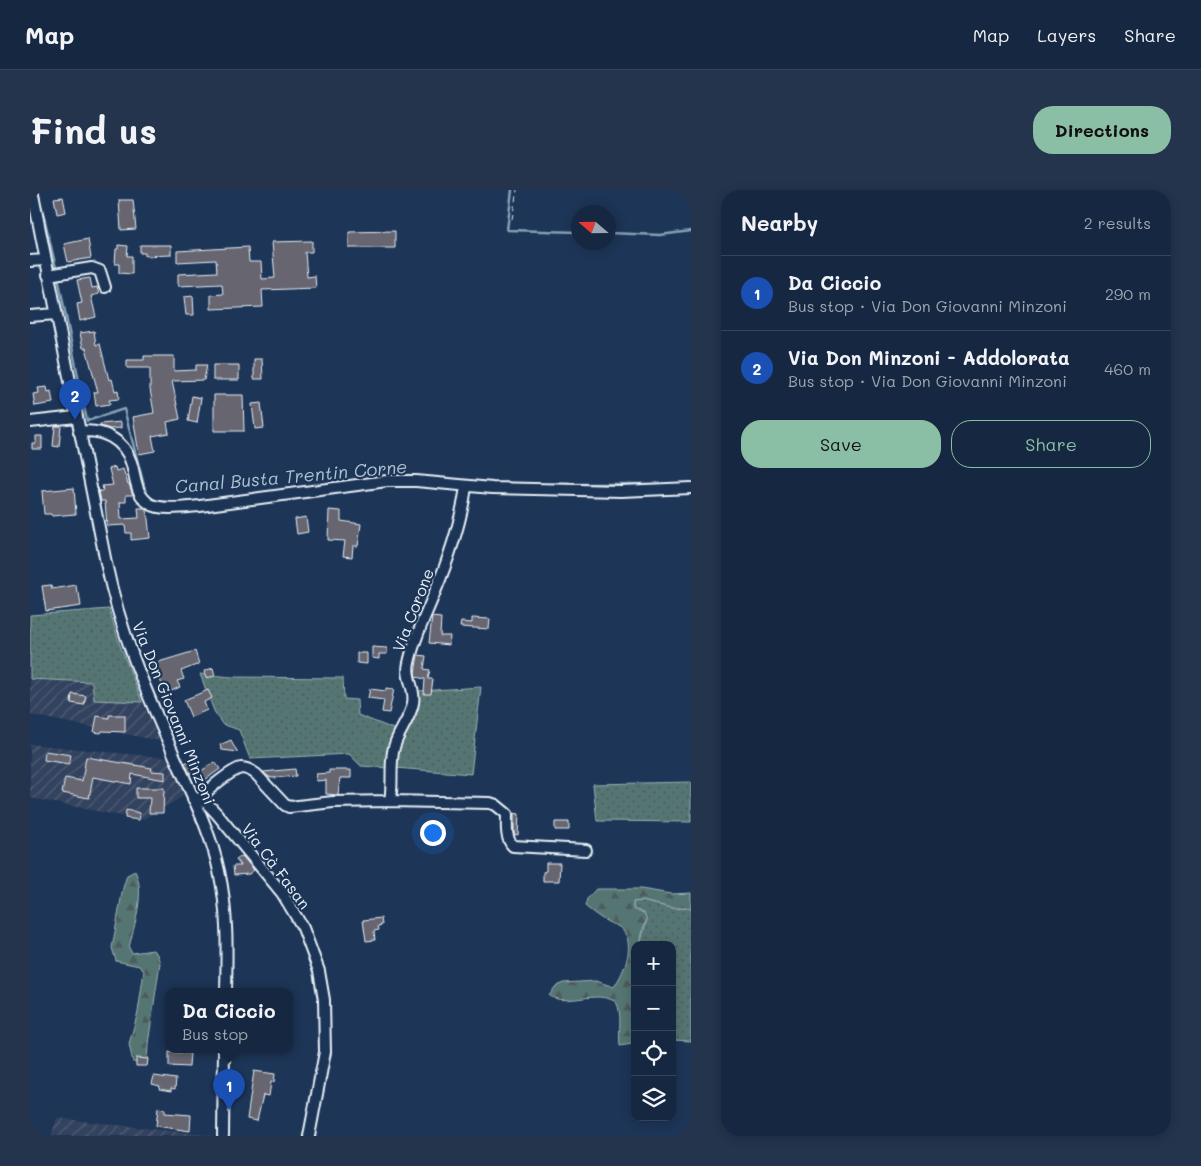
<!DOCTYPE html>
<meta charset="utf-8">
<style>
:root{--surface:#162841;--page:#23344c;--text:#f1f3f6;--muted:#9ea6b1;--line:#35445a;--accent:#8abfa5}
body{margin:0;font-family:Mali,sans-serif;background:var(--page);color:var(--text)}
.controls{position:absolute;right:15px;bottom:15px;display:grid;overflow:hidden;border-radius:10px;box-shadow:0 2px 12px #0003}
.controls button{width:45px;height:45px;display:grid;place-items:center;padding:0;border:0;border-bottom:1px solid var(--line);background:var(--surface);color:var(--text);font:25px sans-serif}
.compass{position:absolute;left:541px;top:15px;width:45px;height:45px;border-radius:50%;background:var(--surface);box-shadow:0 2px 12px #0003;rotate:290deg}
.you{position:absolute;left:402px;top:642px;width:18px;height:18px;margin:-12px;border:4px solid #fff;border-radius:50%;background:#1a73e8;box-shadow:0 0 0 8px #1a73e833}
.badge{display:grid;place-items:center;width:32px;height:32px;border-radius:50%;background:var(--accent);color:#fff;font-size:16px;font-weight:700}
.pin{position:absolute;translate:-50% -41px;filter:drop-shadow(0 1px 2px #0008)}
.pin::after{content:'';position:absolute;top:26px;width:18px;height:15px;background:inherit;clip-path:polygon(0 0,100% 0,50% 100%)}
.popup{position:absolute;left:135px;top:798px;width:128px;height:65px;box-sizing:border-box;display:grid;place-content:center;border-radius:10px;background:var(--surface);filter:drop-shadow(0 1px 4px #0005);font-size:16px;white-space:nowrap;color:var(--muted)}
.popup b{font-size:19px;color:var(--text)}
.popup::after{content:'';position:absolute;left:50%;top:100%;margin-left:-10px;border:10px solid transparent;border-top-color:var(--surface)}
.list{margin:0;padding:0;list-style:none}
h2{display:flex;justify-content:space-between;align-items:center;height:65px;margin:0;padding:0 20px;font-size:21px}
h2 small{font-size:16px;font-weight:400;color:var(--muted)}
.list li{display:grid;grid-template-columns:32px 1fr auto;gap:15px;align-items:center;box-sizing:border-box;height:75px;padding:0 20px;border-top:1px solid var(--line)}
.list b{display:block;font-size:19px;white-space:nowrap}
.list p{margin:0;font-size:16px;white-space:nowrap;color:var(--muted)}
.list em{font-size:16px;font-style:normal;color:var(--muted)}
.actions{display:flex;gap:10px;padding:15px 20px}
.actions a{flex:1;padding:11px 0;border:1px solid var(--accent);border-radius:20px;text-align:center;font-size:18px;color:var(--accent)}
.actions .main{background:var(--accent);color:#111}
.icon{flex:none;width:28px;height:28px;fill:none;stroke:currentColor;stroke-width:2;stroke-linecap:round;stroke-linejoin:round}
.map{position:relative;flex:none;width:661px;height:946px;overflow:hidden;border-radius:20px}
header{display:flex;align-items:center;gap:30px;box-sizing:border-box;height:70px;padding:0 25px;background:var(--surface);border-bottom:1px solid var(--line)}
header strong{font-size:24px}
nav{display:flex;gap:28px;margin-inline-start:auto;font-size:18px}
.intro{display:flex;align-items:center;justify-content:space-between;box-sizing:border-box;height:120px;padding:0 30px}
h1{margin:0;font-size:35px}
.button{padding:12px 22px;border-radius:20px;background:var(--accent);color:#111;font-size:18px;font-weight:700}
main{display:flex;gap:30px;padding:0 30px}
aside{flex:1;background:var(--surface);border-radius:20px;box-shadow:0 2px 12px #0003}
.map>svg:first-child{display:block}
.industrial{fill:url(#industrial-furrows)}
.grass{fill:url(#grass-dots);stroke:#9eb2b6}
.forest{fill:url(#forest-firs);stroke:#9eb2b6}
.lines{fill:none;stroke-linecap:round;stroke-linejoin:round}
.stream{stroke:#84a2b5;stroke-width:2.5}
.building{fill:#666570;stroke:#e8f1f8}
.minor-casing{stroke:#e8f1f8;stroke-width:14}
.path{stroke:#e8f1f8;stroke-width:1;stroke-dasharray:5 4;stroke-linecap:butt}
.minor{stroke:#1d3557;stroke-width:10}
.labels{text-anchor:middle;stroke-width:4.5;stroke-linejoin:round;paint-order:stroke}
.street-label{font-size:16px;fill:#e8f1f8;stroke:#1d3557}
.water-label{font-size:18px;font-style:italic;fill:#aec3d1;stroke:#1d3557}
</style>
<header>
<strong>Map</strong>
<nav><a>Map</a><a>Layers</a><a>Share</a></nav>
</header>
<div class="intro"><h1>Find us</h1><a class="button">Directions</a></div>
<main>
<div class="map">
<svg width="661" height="946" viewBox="0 0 661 946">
<defs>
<pattern id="industrial-furrows" width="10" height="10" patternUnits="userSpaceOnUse" patternTransform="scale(1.25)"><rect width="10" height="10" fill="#33435e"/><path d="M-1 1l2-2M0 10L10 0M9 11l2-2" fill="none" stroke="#515f76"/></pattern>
<pattern id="grass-dots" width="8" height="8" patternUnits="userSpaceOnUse" patternTransform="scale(1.25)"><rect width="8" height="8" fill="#557473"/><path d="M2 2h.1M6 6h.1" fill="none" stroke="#4d5c5c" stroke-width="1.8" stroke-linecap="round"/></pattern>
<pattern id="forest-firs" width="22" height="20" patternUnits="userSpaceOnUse" patternTransform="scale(1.25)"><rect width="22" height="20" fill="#557473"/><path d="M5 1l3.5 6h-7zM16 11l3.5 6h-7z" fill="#4d5c5c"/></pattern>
</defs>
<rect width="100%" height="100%" fill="#1d3557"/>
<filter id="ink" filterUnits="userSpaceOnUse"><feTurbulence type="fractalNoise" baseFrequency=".02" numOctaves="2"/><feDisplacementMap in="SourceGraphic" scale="10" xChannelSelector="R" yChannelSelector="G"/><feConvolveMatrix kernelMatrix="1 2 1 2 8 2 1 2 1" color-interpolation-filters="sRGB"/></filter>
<g filter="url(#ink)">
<path class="industrial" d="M0,489l62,3 2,18 48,2 18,39 -130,-26z
M0,554l138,14 16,38 -42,24 -112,-22z
M27,928l157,18h-163z"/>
<path class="grass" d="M79,419l11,36 22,57 -48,-2 -2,-18 -62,-3v-64z
M170,484l32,3 111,1 1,21 13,1 1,15 38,15 -8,38 -27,-2 -12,-12 -99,5 -11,-29 -17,-6 -8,-13z
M451,497l-10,87 -76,-6c1,-8 1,-19 4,-27 10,-20 20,-25 19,-50z
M661,592v40l-94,-1 -4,-37z
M612,711l30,7h19v133l-19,-1v-95h-32l7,-26 -14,-10v-7z"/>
<path class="forest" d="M105,681c11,22 -1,54 -6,77l3,5 21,-3 4,4 3,9 -12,81 -1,21 -14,-3 -4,-18 9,-32 6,-41 -5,-5 -23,-5 -4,-13 11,-60 4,-13z
M566,699h45l30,5 20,-1v15h-19l-30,-7 -9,1v7l11,4 3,6 -4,10 -3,16h-5v47l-4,23 4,9v18l-3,2 -12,2c-2,-15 3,-32 -4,-44 -21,-13 -47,5 -67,-6l6,-9 8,-4 33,-2 18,6c10,-15 24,-46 5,-60 -3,-2 -8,-3 -11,-5 -8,-4 -16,-10 -23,-16l2,-7z"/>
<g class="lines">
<path class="stream" d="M482,0l-5,40 71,2
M4,1h4l19,81
M578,43l52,2 31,-4
M28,87l29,144 37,-12 22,84 9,9 15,1 31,-2
M520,294h109"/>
</g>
<path class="building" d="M33,7l3,15 -9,2 -3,-16z
M89,10h14l3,29 -15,1z
M365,41v17h-46v-16z
M58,49l3,19 -23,4 -4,-18z
M282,51v11h-7l2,25 8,-1 1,12 -54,2 1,17 -52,2v-14l12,-1 -1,-10 -44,2v-12l39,-2 -1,-12 -39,2v-11l71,-4 1,15h12l1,17 13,-1 -3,-36z
M88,55l10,1 -1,10h5v18l-13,-1v-9h-4l1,-15h2z
M110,55h31v10l-26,1v-3h-5z
M60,88l2,10 5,-1 2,7 -8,2 5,21 -16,4 -3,-17 5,-1 -5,-23z
M163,106l1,19h-8l-2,-18z
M64,141l2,14 4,-1 9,36 3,-1 3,12 3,-1 1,9 -10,1 1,4 -14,2 -2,-14h4l-12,-44h-3l-3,-15z
M114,166h30v15l22,-1v-5h11l-3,15 -32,1 8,38 -13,3 2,11 -17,3 3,15 -16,3 -6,-37 21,-4 -4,-24v-21h-23v-8h17z
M224,169h8l1,20h-9z
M183,175h26v15h-26z
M17,197l1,5 3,-1 2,12 -18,3 -2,-12 6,-1 -1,-5z
M184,205h29l1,36h-30z
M162,206l9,2 -4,25 -9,-2z
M231,213l3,25 -9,1 -3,-25z
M91,232v6l-11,1 -10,-3v-2z
M25,236h6l-2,21 -6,-1z
M6,246h6v13h-10v-6h4z
M85,277l1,4 7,-2 5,15h1l4,11h-7v7h-6l1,17 18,-1 -1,-10h5l4,2 3,28 -19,2v-7h-5l-1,-8 -18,1 -2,-25h-4l-2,-10h4l-1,-5 11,-1 -4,-16z
M44,298l2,26 -24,2 -1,-2h-7l-2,-23z
M299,320l12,1v10l20,3 -3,22h-5l-1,11 -9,-1 2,-15 -17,-1z
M276,327l2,15 -11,2 -2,-15z
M21,395l1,4 24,-4 1,8 2,-1 2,14 -35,5 -4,-25z
M402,427l9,1 -1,18h10l-1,9 -20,-2z
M442,428l18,1 -1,10 -29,-2 1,-5 11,1z
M342,457l15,1v6h-8v5l-7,-1z
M165,461l4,13 -18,7 3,8 -7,2 3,6 -13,6 -2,-6h-2l-4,-10h-2l-5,-13z
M327,463h10v11l-10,-1z
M388,465l8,1 -2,13 6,1 -2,9h5l-2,15h-7l1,-15 -9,-2 -1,-4z
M183,478l2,8 -9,2 -2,-7z
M356,498l8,1 -5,24 -7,-1 2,-12 -16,-2 2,-9 16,2z
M178,500l4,8 -8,4 3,8 -16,7 -7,-17z
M42,504l14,2 -2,9 -13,-2z
M79,525h16v17l-23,-1 -1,2 -7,-1 3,-16 12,2z
M201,550l2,5 5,7 -16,-2 -2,-5z
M15,561l26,4 -2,9 -25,-4z
M56,567l66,11 -1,3 14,1v8l-33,-6 -1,10 -38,-7 -4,21 -27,-5 3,-15 17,3z
M164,568l7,13 14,-9 5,7 -18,13 -8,-10 -4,2 -5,-11z
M265,579l1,7 -23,2 -4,-1 -6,-5z
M299,580h22v8h-11l-2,17 -12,-1v-14l-9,1 -1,-7 13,-1z
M106,598h28l-1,25h-14l1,-15h-14z
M96,620l14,3 -1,7 -14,-2z
M484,623l5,1 -1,21 -4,-1z
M525,632h14v8h-14z
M212,666l12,14 -5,4 -15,1 -1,-9h8l-5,-6z
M516,673h14l-1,18h-16v-9l3,-1z
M351,728l1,7 -4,1 1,4 -5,1 1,9 -9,1 -3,-21z
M139,862l21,1 -1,14 -20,-1z
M106,868l12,1 -1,7h-11z
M224,881l21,3 -1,8h-3l-2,14 -6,-1 -6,26 -10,-2z
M124,886l22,3 -1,10 -4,-1v3l-12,-2 1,-3 -8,-2z
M128,918l7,1v4l26,2 -1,16 -34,-5z"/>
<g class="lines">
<g class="minor-casing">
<path id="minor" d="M2,0l74,373c14,67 37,122 65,185 17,40 39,80 48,123 9,40 8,80 7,120
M0,71l15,-1
M18,85l44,-7 8,3 5,16
M0,126l26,-2
M0,232l46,-5
M49,242c23,-4 45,8 52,30 5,15 4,33 19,42 11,7 37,3 50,2l187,-25h29l76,7 129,3 70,-3
M172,608l15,16 65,79 21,35 16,43 5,29 1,52 -16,84
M163,609l9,-1c4,-8 30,-28 39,-30 6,0 11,3 15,6l29,31 4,2 44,-5 57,-1c3,-16 0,-33 3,-49 2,-17 17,-31 20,-49 3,-14 -8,-26 -4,-40 5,-25 17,-48 26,-71 14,-34 26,-69 31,-105
M360,611l100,2 6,2 11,9c0,11 -2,24 6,32l73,4
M193,946l1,-87"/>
</g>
<path class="path" d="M482,29l5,-29"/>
<use href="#minor" class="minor"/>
</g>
</g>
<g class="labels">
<g class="street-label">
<text transform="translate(383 420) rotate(-69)" y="6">Via Corone</text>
<text transform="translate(144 523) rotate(68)" y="6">Via Don Giovanni Minzoni</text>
<text transform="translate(246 676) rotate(53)" y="6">Via Cà Fasan</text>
</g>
<g class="water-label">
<text transform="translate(261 287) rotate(-5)" y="6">Canal Busta Trentin Corne</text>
</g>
</g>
</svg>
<div class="controls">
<button>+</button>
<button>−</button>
<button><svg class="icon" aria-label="locate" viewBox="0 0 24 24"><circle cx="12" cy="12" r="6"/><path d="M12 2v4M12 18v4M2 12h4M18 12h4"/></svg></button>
<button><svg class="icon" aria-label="layers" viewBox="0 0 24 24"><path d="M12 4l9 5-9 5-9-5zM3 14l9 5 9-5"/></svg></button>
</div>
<svg class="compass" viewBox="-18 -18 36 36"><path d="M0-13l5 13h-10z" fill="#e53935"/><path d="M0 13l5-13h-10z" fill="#9ea6b1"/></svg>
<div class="you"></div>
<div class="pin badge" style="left:199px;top:920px;background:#1a4fb4">1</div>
<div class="popup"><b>Da Ciccio</b>Bus stop</div>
<div class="pin badge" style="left:45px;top:230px;background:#1a4fb4">2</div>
</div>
<aside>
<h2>Nearby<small>2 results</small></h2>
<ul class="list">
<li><span class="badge" style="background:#1a4fb4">1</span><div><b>Da Ciccio</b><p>Bus stop · Via Don Giovanni Minzoni</p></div><em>290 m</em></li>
<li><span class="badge" style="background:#1a4fb4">2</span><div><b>Via Don Minzoni - Addolorata</b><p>Bus stop · Via Don Giovanni Minzoni</p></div><em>460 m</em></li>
</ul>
<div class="actions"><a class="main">Save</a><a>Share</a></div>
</aside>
</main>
